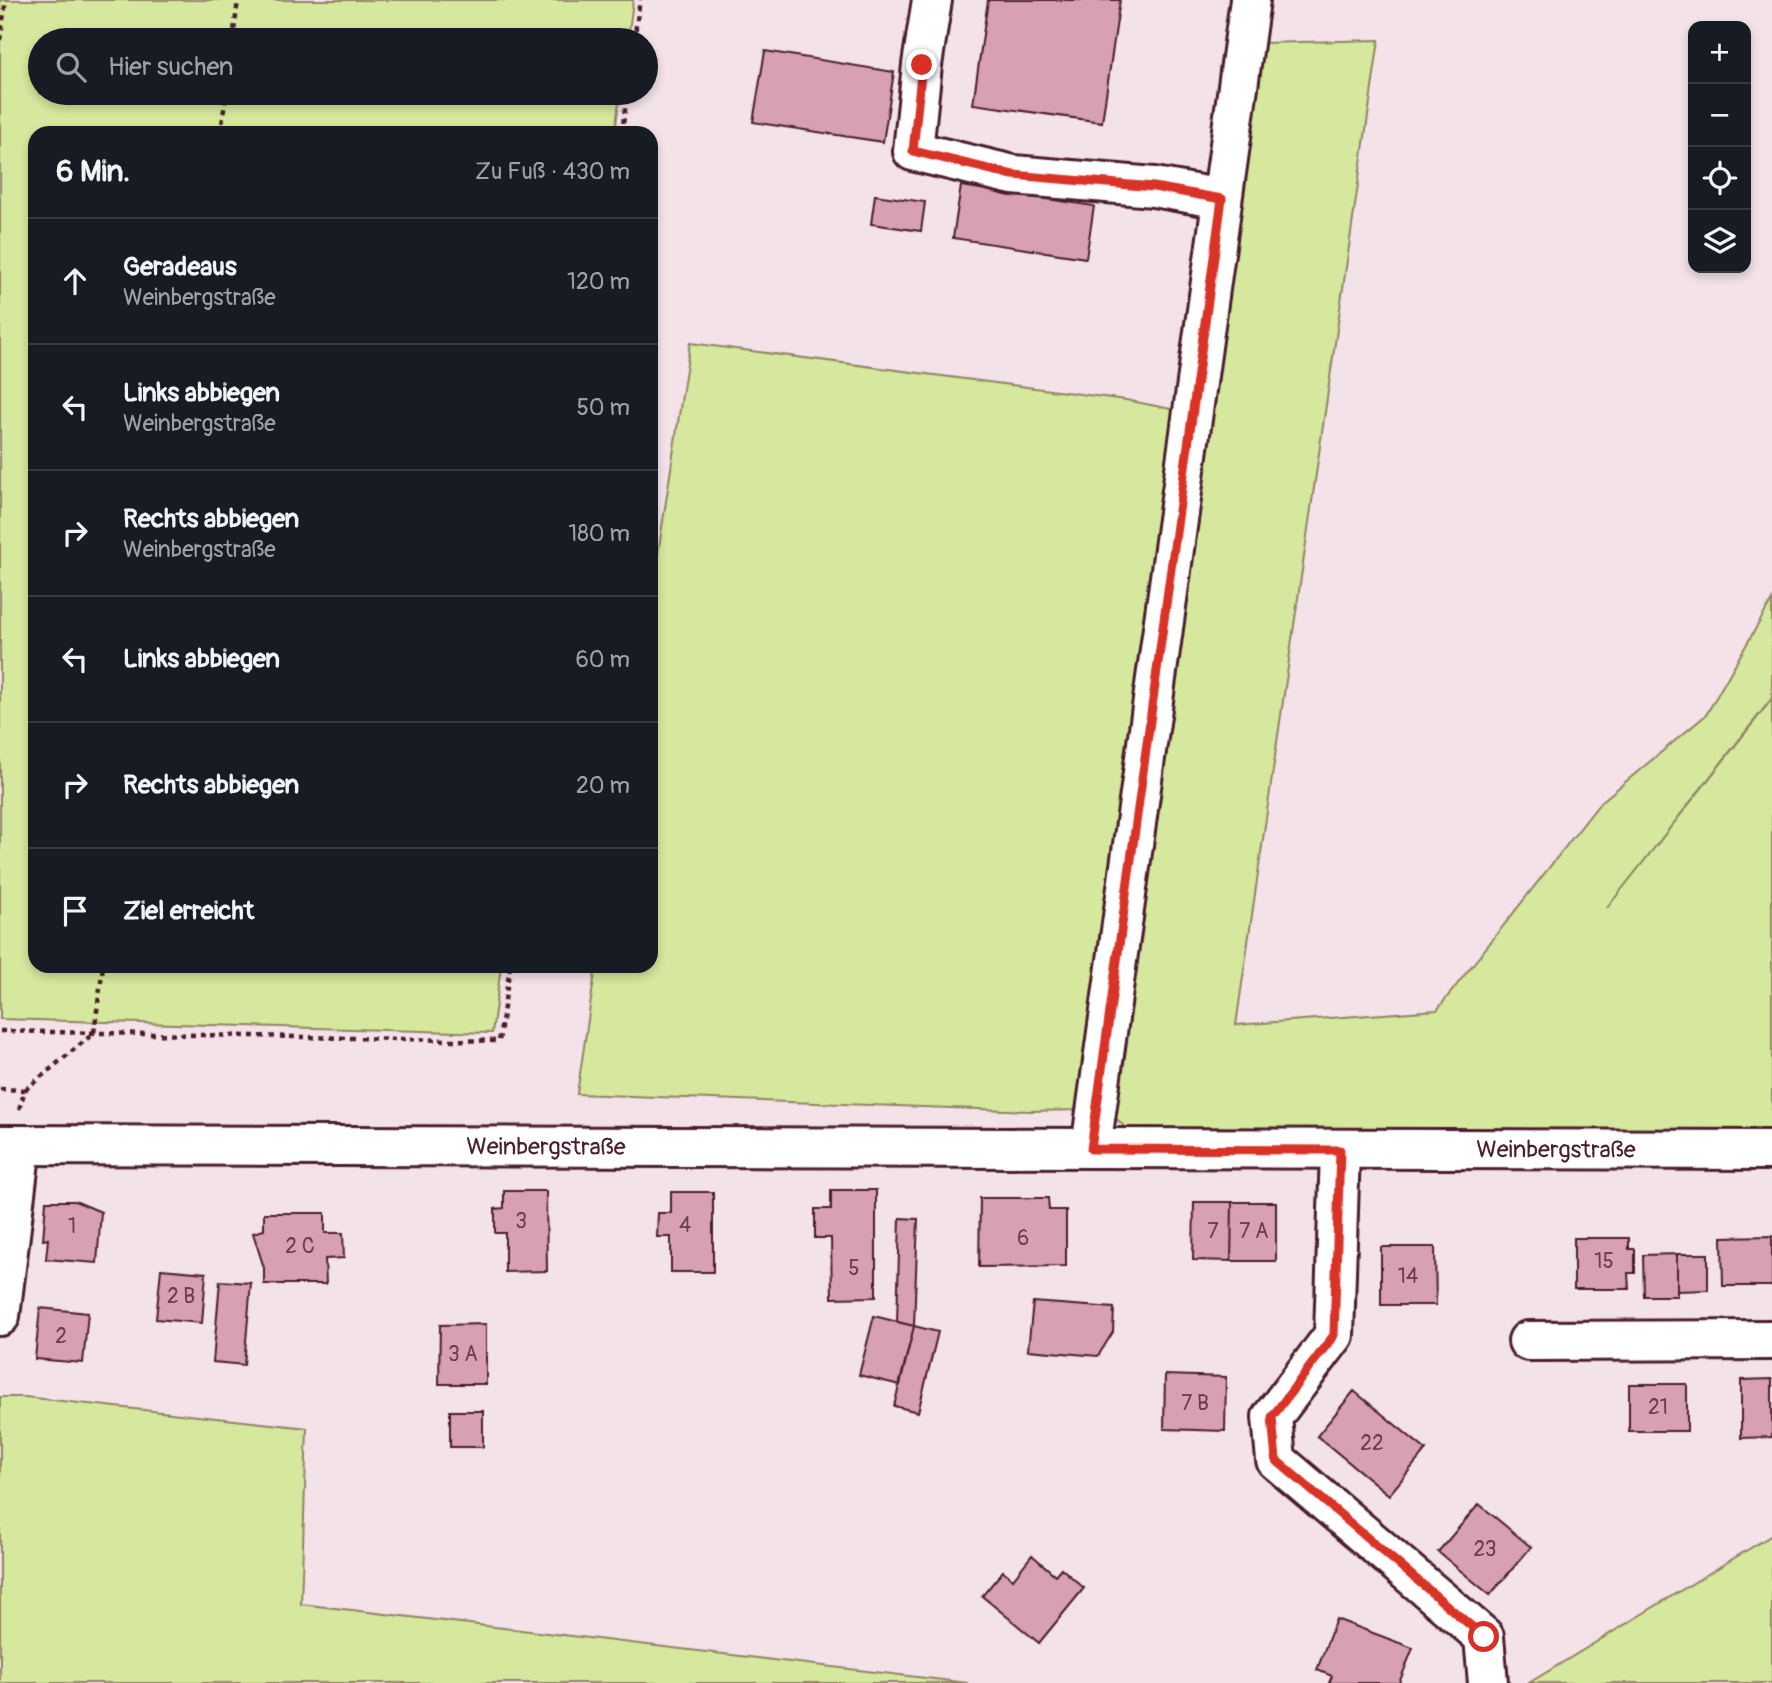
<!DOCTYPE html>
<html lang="de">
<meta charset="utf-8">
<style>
:root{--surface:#171b24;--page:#242831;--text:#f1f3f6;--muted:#9ea1a6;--line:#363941}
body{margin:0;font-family:Pangolin,sans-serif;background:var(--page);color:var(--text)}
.controls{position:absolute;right:21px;top:21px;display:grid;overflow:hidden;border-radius:14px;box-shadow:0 4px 10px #0003}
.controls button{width:63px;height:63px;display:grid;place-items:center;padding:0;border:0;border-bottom:2px solid var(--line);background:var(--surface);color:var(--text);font:35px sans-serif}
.stop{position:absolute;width:21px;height:21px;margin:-16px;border:5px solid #d93025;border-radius:50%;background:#fff}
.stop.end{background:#d93025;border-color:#fff;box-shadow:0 2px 7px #0008}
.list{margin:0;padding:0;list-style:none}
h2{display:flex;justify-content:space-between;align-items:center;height:91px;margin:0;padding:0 28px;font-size:30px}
h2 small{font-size:23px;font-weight:400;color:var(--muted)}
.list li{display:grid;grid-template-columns:46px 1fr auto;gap:21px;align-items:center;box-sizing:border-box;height:126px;padding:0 28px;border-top:2px solid var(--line)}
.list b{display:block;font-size:26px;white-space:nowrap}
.list p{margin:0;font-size:23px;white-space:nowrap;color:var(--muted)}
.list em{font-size:23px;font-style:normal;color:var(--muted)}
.icon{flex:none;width:38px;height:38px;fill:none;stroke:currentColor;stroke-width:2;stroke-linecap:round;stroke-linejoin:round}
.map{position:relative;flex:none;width:1772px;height:1683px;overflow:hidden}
.search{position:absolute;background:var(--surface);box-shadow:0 4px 10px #0003;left:28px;top:28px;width:630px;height:77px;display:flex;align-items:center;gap:18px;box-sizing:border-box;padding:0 24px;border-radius:38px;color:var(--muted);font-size:26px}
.panel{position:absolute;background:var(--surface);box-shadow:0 4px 10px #0003;left:28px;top:126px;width:630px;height:847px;border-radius:21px}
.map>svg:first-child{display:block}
.green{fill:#d5e89d;stroke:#908464;stroke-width:2}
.building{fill:#d7a0b3;stroke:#4a1f2b;stroke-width:2}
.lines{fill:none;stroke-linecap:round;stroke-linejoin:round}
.minor-casing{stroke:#4a1f2b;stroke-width:44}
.path{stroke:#4a1f2b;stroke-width:4.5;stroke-dasharray:5 5;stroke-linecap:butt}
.minor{stroke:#fff;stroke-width:38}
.route{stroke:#d93025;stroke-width:9}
.labels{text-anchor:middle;stroke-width:6;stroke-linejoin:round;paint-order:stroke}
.number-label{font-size:21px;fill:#6d3f4d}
.street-label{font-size:24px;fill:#4a1f2b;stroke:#fff}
</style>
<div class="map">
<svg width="1772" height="1683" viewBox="0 0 1772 1683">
<rect width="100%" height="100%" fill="#f3e2e8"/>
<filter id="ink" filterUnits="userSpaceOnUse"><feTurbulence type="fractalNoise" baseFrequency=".0143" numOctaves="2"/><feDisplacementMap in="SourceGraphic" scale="14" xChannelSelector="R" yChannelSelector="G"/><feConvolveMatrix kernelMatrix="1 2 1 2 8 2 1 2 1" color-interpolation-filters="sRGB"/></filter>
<g filter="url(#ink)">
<path class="green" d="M0,0h633l-5,40h-588v53h580l-5,40h-580v833h466l-9,67 -492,-14z
M1379,40l-143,985 201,-15 163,-207 106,-88 66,-115v98l-165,210 165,-209v451h-286l2,-21 -189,5 -172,-5 -20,-19 150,-1067z
M690,343l436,57 55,11 -103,699 -48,1 -453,-17 19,-128h55v-366z
M0,1397h25l282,31 -6,176 667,79h-968z
M1772,1535v148h-243z"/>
<path class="building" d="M988,0h132l-18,122 -129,-18z
M765,51l129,21 -11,70 -130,-20z
M961,186l133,20 -8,52 -133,-20z
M875,195l50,7 -4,29 -50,-7z
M831,1190h45v107l-44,1 -1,-60h-16v-29h16z
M504,1191h42l1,80 -42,1v-39h-10v-24l9,-1z
M671,1192h42v80h-42v-35h-14l1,-24h13z
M980,1198h68l1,12h17v56l-87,1z
M46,1201h29l26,11 -4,51 -51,-4 2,-20 -5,1z
M1194,1202h38l-1,59 -38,-1z
M1232,1202h44v59h-45z
M264,1213h61v20h18l1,25 -19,1 1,25h-62v-16l-11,-35 11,-3z
M900,1218l18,1 -4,107 -17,-4z
M1772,1236v50h-49l-1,-49z
M1574,1238h55v11h6v24h-7l1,16h-55z
M1381,1247h54l1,58h-55z
M1677,1254h31v36l-31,1z
M1677,1254v42h-33l-1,-41z
M161,1269l45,4 -4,50 -46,-4z
M220,1281l31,2 -7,82 -31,-3z
M1033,1302l81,6 -1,24 -15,24 -70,-6z
M40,1308l48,5 -5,50 -48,-4z
M874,1316l40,10 -14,59 -41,-10z
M486,1324v60h-47l1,-59z
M914,1326l24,6 -20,80 -24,-6z
M1165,1375l61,2 -1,54 -61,-2z
M1772,1379v58l-31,1v-58z
M1629,1384h58v47h-58z
M1354,1391l72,59 -37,45 -72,-59z
M450,1411h33v36h-33z
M1479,1504l52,43 -41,48 -52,-43z
M1032,1555l23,20 6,-7 23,20 -45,55 -57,-47 21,-25 10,8z
M1336,1619l77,29 -14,35h-70l3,-7 -15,-6z"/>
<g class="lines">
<g class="minor-casing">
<g id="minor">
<path d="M932,0l-10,65 -9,86 100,24 141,12 68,12"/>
<path id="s1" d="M0,1145l1772,5"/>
<path d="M1091,1148l159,-1148"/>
<path d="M1340,1150l-6,185 -62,82 4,43 208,177 4,46"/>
<path d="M0,1316l21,-171"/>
<path d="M1528,1341l244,-1"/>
</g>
</g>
<path class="path" d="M0,40l6,-40
M233,40l5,-40
M634,40l6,-40
M221,133l5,-40
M622,133l5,-40
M0,1031l499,10 11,-75
M0,1089l25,1 -6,19
M25,1090l69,-57 9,-67"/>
<use href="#minor" class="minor"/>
</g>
</g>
<g class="lines" filter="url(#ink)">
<path class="route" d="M922,65l-9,86 100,24 141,12 68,12 -131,950 249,1 -6,185 -62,82 4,43 208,177"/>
</g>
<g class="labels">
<g class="number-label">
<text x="521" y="1228">3</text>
<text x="685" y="1232">4</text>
<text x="72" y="1233">1</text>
<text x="1213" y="1238">7</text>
<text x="1254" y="1238">7 A</text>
<text x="1023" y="1245">6</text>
<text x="300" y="1253">2 C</text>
<text x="1604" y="1268">15</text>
<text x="854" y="1275">5</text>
<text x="1408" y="1283">14</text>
<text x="181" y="1303">2 B</text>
<text x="61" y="1343">2</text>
<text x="463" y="1361">3 A</text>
<text x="1195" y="1410">7 B</text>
<text x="1658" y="1414">21</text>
<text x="1372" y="1450">22</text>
<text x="1485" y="1556">23</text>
</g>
<g class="street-label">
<text dy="8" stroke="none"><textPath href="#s1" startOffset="546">Weinbergstraße</textPath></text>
<text dy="8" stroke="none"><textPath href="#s1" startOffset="1556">Weinbergstraße</textPath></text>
</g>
</g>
</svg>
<div class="controls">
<button>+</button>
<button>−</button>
<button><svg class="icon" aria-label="locate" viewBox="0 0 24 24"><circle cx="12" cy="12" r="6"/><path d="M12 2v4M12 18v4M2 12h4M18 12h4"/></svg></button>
<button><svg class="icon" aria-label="layers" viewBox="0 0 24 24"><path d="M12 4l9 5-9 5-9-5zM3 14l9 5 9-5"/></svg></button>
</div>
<div class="stop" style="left:1484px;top:1637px"></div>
<div class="stop end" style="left:922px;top:65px"></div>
<div class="search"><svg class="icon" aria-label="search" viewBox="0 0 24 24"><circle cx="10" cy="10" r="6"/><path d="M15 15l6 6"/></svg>Hier suchen</div>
<section class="panel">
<h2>6 Min.<small>Zu Fuß · 430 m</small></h2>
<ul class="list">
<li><svg class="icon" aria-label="ahead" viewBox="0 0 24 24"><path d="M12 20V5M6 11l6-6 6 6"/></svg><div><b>Geradeaus</b><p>Weinbergstraße</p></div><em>120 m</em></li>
<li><svg class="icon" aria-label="left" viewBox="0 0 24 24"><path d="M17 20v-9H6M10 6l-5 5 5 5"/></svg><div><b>Links abbiegen</b><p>Weinbergstraße</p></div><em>50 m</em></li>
<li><svg class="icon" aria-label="right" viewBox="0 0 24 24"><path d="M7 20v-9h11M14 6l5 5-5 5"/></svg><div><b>Rechts abbiegen</b><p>Weinbergstraße</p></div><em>180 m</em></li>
<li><svg class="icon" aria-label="left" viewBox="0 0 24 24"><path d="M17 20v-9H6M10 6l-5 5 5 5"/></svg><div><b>Links abbiegen</b></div><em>60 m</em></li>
<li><svg class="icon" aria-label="right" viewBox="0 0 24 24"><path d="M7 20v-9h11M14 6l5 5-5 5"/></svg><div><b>Rechts abbiegen</b></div><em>20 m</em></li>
<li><svg class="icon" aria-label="arrive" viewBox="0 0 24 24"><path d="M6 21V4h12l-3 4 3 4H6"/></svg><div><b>Ziel erreicht</b></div></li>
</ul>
</section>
</div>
